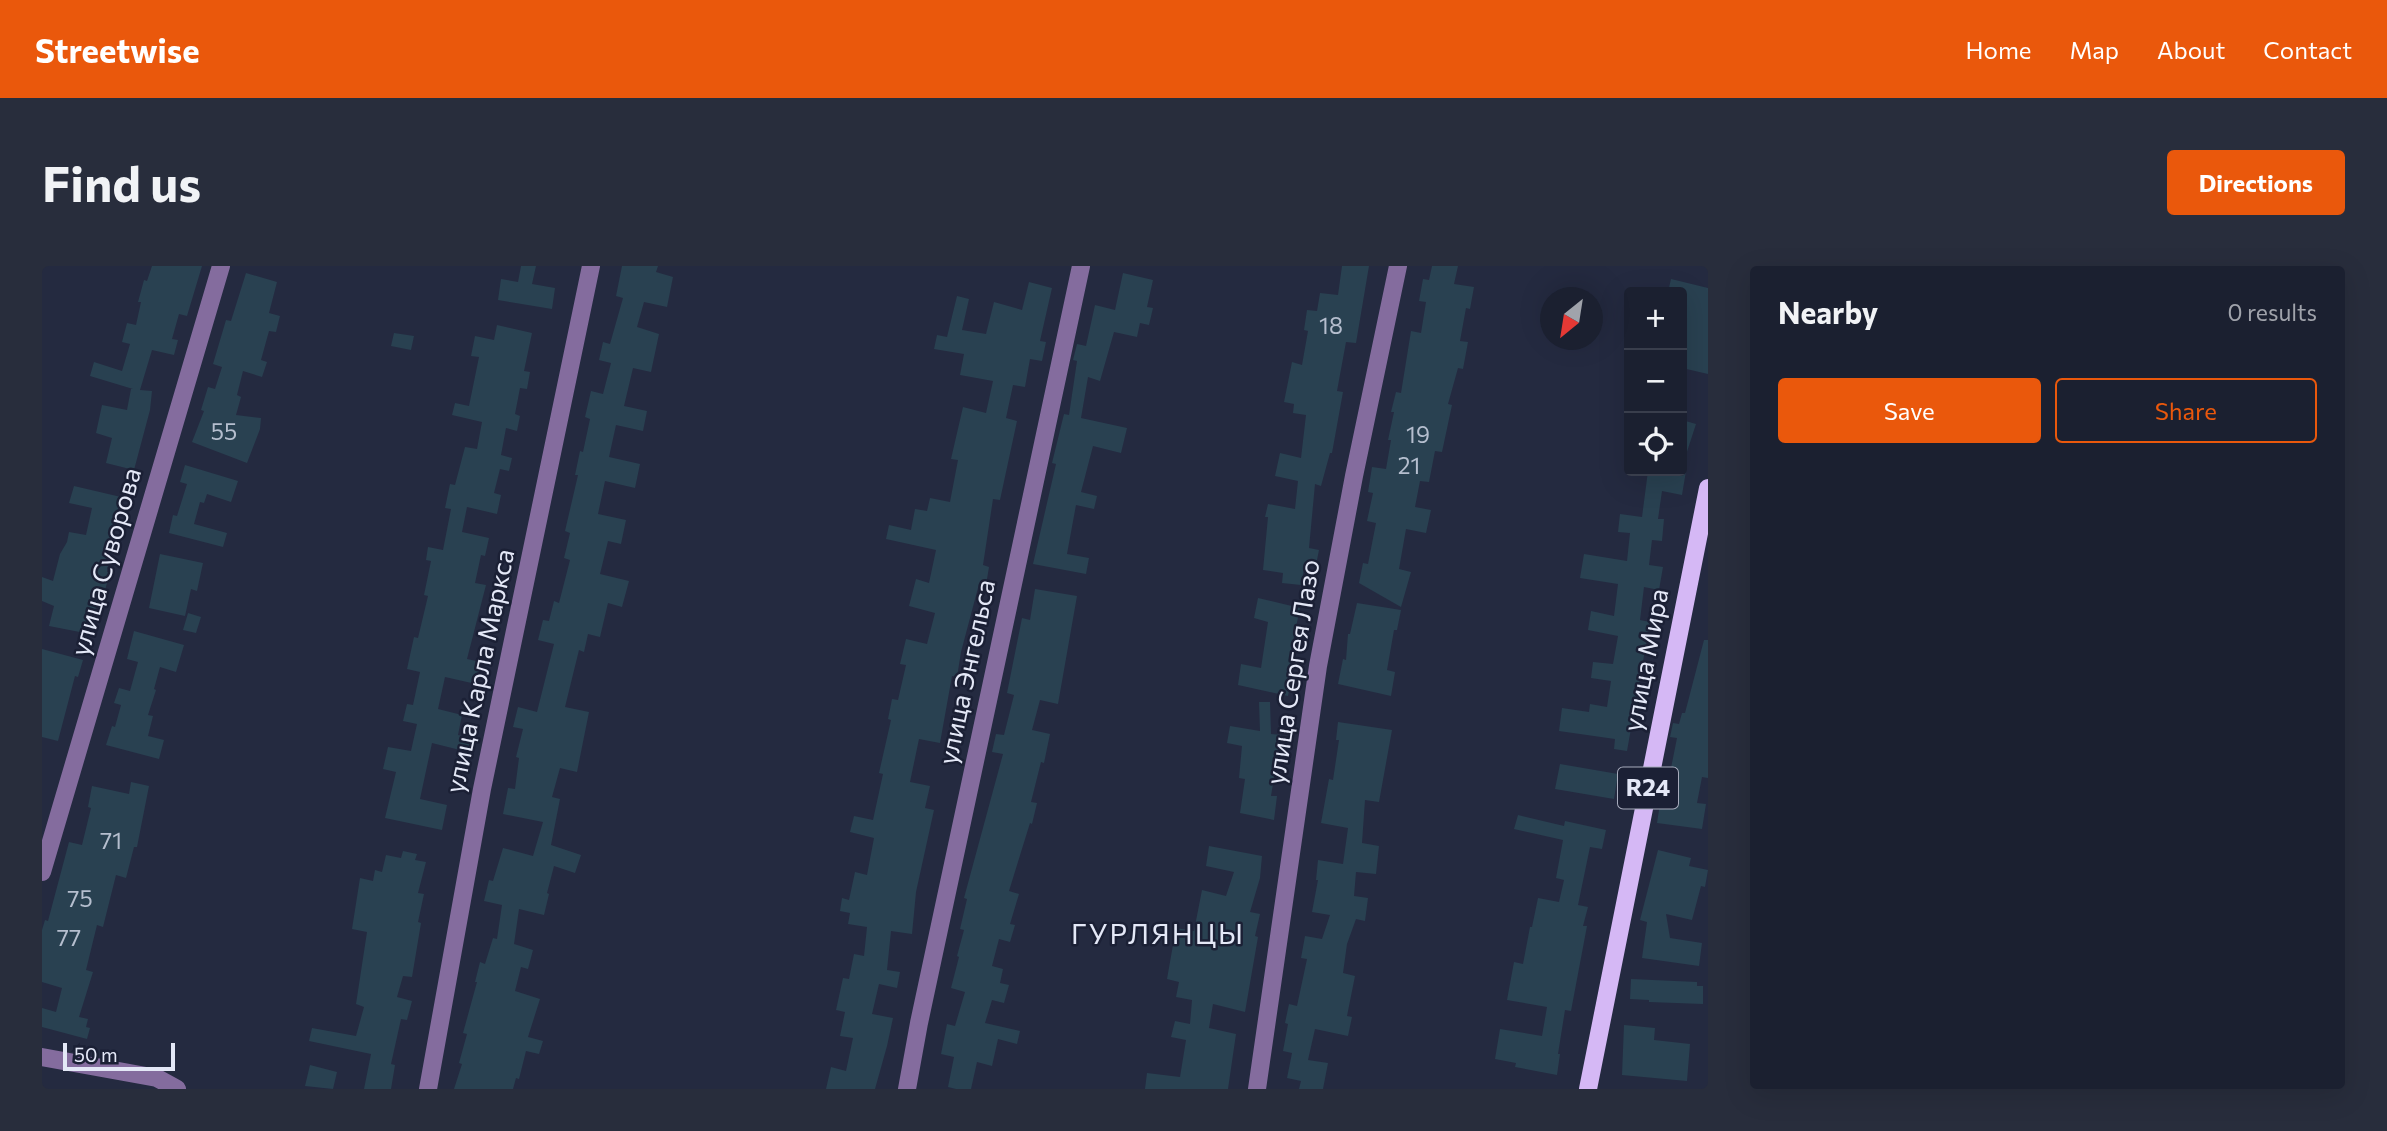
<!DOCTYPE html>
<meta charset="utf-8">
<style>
:root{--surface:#1b2030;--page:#282d3c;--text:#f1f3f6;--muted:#a0a3ab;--line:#393e4c;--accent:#ea580c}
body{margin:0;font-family:Commissioner,sans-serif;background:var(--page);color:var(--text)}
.controls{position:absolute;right:21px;top:21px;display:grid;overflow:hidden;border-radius:7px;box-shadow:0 7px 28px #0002}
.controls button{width:63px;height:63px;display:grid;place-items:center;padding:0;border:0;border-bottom:2px solid var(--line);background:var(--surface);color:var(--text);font:35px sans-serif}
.compass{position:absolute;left:1498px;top:21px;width:63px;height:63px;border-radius:50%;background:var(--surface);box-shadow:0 7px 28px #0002;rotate:210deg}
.scale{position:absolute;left:21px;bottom:18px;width:112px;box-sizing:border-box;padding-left:7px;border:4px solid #e4e8f7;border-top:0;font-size:19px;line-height:24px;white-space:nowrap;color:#e4e8f7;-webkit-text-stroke:5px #1b2035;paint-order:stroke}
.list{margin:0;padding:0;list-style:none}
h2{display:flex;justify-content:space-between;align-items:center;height:91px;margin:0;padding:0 28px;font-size:30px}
h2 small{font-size:23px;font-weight:400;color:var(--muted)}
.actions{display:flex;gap:14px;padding:21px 28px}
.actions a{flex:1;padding:16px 0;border:2px solid var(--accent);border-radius:7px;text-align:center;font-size:24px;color:var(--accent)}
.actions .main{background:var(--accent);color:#fff}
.icon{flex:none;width:38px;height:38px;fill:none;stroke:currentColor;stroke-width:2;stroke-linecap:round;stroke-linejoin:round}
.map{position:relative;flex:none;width:1666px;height:823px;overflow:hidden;border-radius:7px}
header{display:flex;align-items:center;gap:42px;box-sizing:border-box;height:98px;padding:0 35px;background:var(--accent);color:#fff}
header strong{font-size:33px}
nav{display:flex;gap:38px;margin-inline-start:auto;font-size:24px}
.intro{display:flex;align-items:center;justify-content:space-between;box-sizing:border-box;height:168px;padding:0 42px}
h1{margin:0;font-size:49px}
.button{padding:18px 32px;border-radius:7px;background:var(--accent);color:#fff;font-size:24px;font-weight:700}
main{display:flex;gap:42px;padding:0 42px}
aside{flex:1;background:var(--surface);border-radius:7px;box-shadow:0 7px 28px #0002}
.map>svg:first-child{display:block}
.building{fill:#294151}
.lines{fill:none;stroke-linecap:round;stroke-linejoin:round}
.minor{stroke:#846c9e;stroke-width:18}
.major{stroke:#d5b8f5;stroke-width:18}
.labels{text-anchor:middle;stroke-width:5;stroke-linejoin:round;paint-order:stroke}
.number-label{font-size:23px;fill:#b5bece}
.shield{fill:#1b2035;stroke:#a8acbd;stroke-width:2}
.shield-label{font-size:24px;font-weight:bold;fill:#e4e8f7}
.street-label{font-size:26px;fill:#e4e8f7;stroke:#1b2035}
.neighbourhood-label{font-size:28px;letter-spacing:2px;fill:#e4e8f7;stroke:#1b2035}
</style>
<header>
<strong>Streetwise</strong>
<nav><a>Home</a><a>Map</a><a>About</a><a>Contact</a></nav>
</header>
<div class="intro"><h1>Find us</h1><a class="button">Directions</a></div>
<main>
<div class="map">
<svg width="1666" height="823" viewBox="0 0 1666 823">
<rect width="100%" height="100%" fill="#242a40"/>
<path class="building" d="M110,0h50l-15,50 -8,-2 -7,25 6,1 -4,15 -22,-5 -12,40 12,1 -2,19 -16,60 -28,-7 6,-25 -16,-5 6,-28 25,5 4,-21h2l-43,-13 4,-14 28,9 8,-27 -8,-2 5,-19 9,2 5,-23h-3l6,-22 3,1z
M479,0h15l-4,18 23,4 -3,21 -54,-9 3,-21 17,3z
M580,0h36l-2,6 17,5 -6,30 -23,-5 -7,25 22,7 -8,38 -18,-4 -9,38 23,5 -4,20 -27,-6 -7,32 31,7 -5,24 -30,-7 -7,33 28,6 -5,24 -13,-3 -8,33 29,7 -7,26 -14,-4 -8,34 -12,-3 -4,18 -5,-2 -14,57 24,5 -12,60 -17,-4 -8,29 8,2 -9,46 30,10 -6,18 -21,-7 -7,27 2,1 -5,21 -25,-6 -5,35 19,6 -5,19 -7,-2 -6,24 25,8 -12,38 15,4 -4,13 -13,-3 -7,28 -3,-1 -3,11h-59l8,-25 -3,-1 8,-29 -4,-1 14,-51h-2l5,-20 5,2 8,-26 4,1 5,-34 -18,-4 5,-21 4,1 10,-33 30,8 10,-34 -40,-8 5,-26 7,1 4,-31 -3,-1 7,-28 -10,-2 5,-20 19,5 17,-68 -16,-4 5,-20 6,1 5,-20 5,2 11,-43 -6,-2 6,-25 -5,-2 13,-56h-3l5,-24 3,1 7,-33 -5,-2 6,-26 12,3 8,-31 -12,-3 4,-18 7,2 13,-46 -7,-2z
M1300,0h27l-13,77 -10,-1 -9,49 6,1 -11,61h-2l-9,33 -6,-2 -6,64 10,2 -3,15 -11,-1 -4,21 -19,-2 1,-10 -20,-3 5,-53h-3l3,-13 27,5 3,-28 -23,-5 5,-23 21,5 5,-43 -13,-2 1,-9 -10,-2 8,-40 10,3 6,-34 -4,-1 3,-20 10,1 3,-18 18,2z
M1390,0h26l-4,18 20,3 -4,22 -4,-1 -6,33 8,1 -5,27 -5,-1 -10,36 4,1 -10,47 -7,-1 -6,31 -9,-1 -5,26 16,3 -5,23 -20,-4 -7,40 12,3 -10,35 -42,-24 4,-20 5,1 8,-41 -9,-2 6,-28 -5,-1 4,-25 14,2 5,-29h-3l6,-28h-3l5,-20 5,1 10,-62 10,2 5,-31 -7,-1 4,-22 6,1z
M204,7l31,9 -8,31 11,3 -4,16 -7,-1 -8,29 6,2 -5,15 -19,-6 -6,24 4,2 -5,18 25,3 -1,11 -13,34 -55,-21 12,-31 -3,-1 7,-23 7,2 7,-22 -9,-3 13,-44 5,1z
M1081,7l30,7 -6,27 6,1 -4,17 -9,-2 -3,14 -23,-5 -14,49 -12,-4 -7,41 46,10 -6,25 -28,-7 -12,46 16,4 -3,13 -18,-4 -9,49 22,4 -3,16 -53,-10 23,-100 -4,-1 12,-49 5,1 8,-54 -4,-1 4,-16 9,2 9,-41 20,5z
M1629,13l37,9v86l-26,-6v-21l5,-28 -5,-1v-26h-14z
M987,16l23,6 -12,53 6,1 -4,19 -12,-2 -5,28 -12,-2 -7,33 11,3 -17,79 -7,-1 -10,66 6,2 -3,18 -7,-1 -18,68 -4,25 -5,-1 -12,67 -21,-4 -9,43 20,4 -5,22 9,2 -18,82 -4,42 -21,-3 -4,39 13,2 -3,16 -18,-4 -7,30 21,4 -6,28 -12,43h-49l5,-22 15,4 7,-33 -13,-2 5,-24 -9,-2 7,-32 6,1 5,-25 10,2 3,-29 -19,-3 2,-11 -10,-2 2,-13 7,2 6,-28 12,3 7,-37 -24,-6 4,-16 19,4 10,-46 -4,-1 12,-53 -3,-1 4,-20 6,1 8,-35 -6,-1 6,-25 21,5 8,-31 -26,-7 7,-27 13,4 7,-33 -50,-11 3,-14 22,5 4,-21 12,2 3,-13 20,4 8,-42 -7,-1 12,-52 23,6 7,-32 -33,-6 4,-21 -30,-5 3,-14 10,2 10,-41 12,3 -7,31 24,4 8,-32 28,8z
M455,59l35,8 -8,38 6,1 -3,17 -7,-1 -5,26 5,2 -3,15 -11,-3 -5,27 11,3 -3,13 -9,-2 -6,24 7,2 -4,19 -30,-7 -5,25 27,6 -4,18 -4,-1 -6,28 11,2 -19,74 14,3 -5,22 -31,-7 -7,32 24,6 -4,20 13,3 -3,14 -36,-9 -12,56 27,6 -5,25 -57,-12 11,-46 -13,-3 5,-22 23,4 6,-27 -14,-3 4,-17 6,1 7,-33 -13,-3 7,-32 4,1 10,-42 -4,-1 7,-34 -5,-1 2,-13 15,3 8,-41 -6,-1 5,-24 5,1 10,-38 12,2 5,-27 -30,-7 3,-12 14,3 10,-49 -8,-1 4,-20 19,4z
M352,67l20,3 -3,14 -20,-4z
M1640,154l14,4 -12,37 -2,-1z
M143,199l53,16 -7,21 -24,-8 -3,9 -4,-1 -6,22 33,9 -4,14 -54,-14 4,-18 4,1 10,-32 -7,-2z
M1606,205h38l-4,24 -20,-4 -4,28h6l-2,22 -10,-1 -3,25 14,2 -4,23 -15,-3 -4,33 10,2 -23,129 -13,-2 1,-10 -56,-8 3,-23 27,4 1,-8 17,3 4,-26 -20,-3 2,-16 20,2 5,-28 -30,-6 3,-19 23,5 4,-32 -38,-6 4,-24 43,7 3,-28 -12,-1 2,-18 22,3z
M32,220l47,11 -8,35 -6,40h3l-6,22 -5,-1 -9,41 -41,-8 5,-20 -12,-5v-24l11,4 7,-27 7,-12 2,-10 17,3 6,-27 -23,-5z
M118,288l43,9 -6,28 -6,-2 -6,27 -36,-8z
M993,323l42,7 -19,108 -18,-4 -8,30 18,4 -6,29 -3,-1 -10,40 6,1 -5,21 -2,-1 -21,68 10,3 -9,30 5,1 -5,17 -11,-3 -7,27 11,3 -3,14 9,2 -5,18 -12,-3 -7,23 35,8 -3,13 -19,-5 -6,27 -15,-4 -6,27h-15l-8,-2 6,-30 -13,-3 6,-30 8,2 10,-34 -14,-4 8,-31 -2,-1 7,-26 -4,-1 7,-30 -3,-1 39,-144 -11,-2 4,-18 8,1 10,-40 -7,-2 15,-75 8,2z
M1216,332l42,10 -8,38 5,2 -9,48 -50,-11 3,-21 20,4 7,-46 -14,-4z
M1315,337l44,7 -4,20h-3l-7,40 8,2 -4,24 -53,-12 5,-25 3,1 2,-26h2z
M146,347l13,4 -5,16 -13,-3z
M92,365l50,14 -8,27 -16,-5 -6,22 2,1 -8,25 5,1 -5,20 16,4 -5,19 -53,-14 6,-19 3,1 6,-22 -7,-2 5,-15 11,3 8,-29 -11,-3z
M1662,374h4v138l-6,-1 -5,26 9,1 -4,25 -45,-6 4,-26 4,1 12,-60 -7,-1 3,-14 6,1 3,-11h3z
M0,383l41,11 -5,17 -3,-1 -17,65 -16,-4z
M1217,436h11l1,32 10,1 -10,61h6l-3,24 -34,-7 5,-34 -6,-1 3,-32 -15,-3 3,-17 30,5z
M1296,456l54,8 -13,72 -14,-2 -3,43 17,3 -3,28 -20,-2 -2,24 14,2 -3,23 -9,-2 -9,25 -4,29 12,3 -8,40 5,1 -4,19 -33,-7 -7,31 20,3 -5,26h-24l2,-8 -14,-3 5,-25 -9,-2 5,-27 -3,-1 4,-19 8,2 10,-47 -6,-1 4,-22 17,3 8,-24 -18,-3 6,-32h-2l2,-20 25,4 5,-36 -27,-5 8,-44 4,1 6,-40h-3z
M1518,498l58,10 -4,25 -59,-10z
M89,516l18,4 -12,61h-3l-8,31 -10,-3 -13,52 -6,-2 -11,45 7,2 -14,45 9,2 -2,8 4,1 -3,11 -45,-12v-19l14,4 6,-24 -20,-6v-52l3,-10 3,1 21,-79 13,3 9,-37 -3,-1 4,-21 37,8z
M1476,549l46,11 1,-5 41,9 -4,19 -12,-2 -12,58 10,2 -5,19h4l-16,85 -6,-1 -7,44h2l-3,21 -42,-8 1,-4 -21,-4 5,-30 42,7 5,-29 -40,-7 7,-38 9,2 7,-37h2l6,-29 21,4 5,-22 -8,-2 7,-38 -49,-11z
M1167,580l53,10 -2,22 -10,34 10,2 -5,22 3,1 -13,75 -32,-8 -4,24 27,6 -8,55h-83l2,-16 33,4 6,-37 -15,-3 4,-16 15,3 2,-24 -16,-3 3,-15 -12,-3 9,-51 18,3 8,-41 24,6 8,-24 -28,-6z
M1616,584l33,8 -2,8 19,4 -3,17 -4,-1 -9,34 -26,-6 4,24 32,5 -3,23 -57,-8 5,-36 -7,-2z
M361,585l14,3 -2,6 11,2 -8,31 6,1 -6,28 3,1 -9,54 -9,-1 -6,21 15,4 -5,19 -6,-1 -10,45 4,1 -4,24h-27l7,-35 -62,-13 3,-13 44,8 8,-29 -8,-3 11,-72 -15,-3 8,-51 13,3 2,-11 7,2 4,-17 15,3z
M1589,713l66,3v4h6v18l-54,-2v-2l-19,-1z
M1582,759l31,3 -1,12 36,4 -3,37 -65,-6z
M268,799l27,7 -4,17 -28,-3z"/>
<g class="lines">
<path class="minor" d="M0,606l179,-606
M0,791l115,21 20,11
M386,823l54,-300 109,-523
M865,823l12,-66 162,-757
M1215,823l61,-423 36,-190 44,-210"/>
<path class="major" d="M1546,823l120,-601"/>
</g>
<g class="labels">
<g class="number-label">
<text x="1289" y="68">18</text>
<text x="182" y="174">55</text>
<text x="1376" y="177">19</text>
<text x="1367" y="208">21</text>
<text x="69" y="583">71</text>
<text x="38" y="641">75</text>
<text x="27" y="680">77</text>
</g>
<rect class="shield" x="1576" y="501.5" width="60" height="41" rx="5"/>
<g class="shield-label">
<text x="1606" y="530">R24</text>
</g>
<g class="street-label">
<text transform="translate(64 296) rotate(-74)" y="9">улица Суворова</text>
<text transform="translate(1604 394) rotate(-79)" y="9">улица Мира</text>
<text transform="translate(438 405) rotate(-78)" y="9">улица Карла Маркса</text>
<text transform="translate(925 406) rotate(-78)" y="9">улица Энгельса</text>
<text transform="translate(1251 406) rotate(-81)" y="9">улица Сергея Лазо</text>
</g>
<g class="neighbourhood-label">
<text x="1116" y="678">ГУРЛЯНЦЫ</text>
</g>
</g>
</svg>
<div class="controls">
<button>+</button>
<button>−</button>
<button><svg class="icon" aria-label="locate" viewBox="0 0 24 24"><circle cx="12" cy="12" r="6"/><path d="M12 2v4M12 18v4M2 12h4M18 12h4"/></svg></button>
</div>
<svg class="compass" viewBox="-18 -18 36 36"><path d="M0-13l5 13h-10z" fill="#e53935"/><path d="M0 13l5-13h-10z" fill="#a0a3ab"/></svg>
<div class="scale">50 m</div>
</div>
<aside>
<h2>Nearby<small>0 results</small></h2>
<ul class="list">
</ul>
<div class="actions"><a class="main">Save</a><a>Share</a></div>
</aside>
</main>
